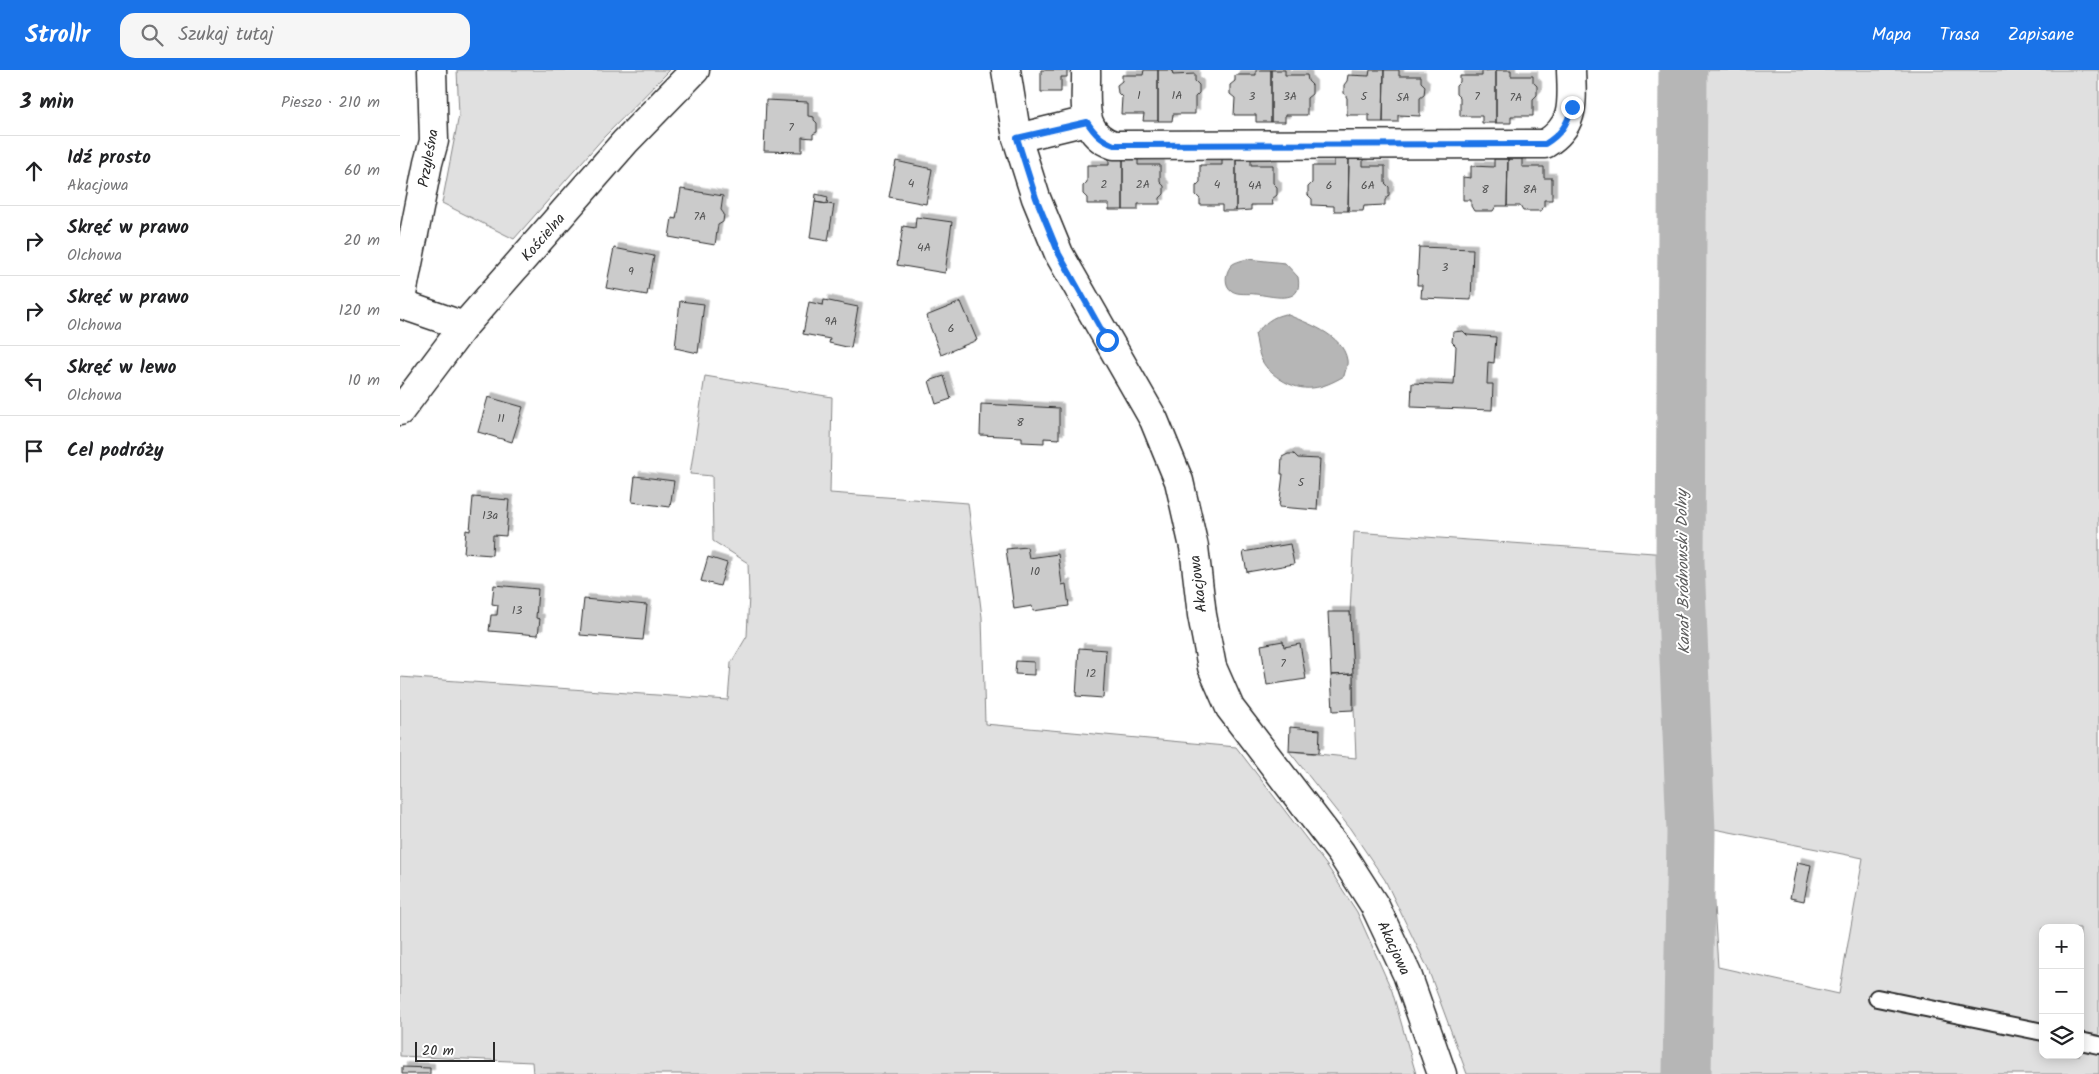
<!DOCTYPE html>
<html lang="pl">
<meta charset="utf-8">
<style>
:root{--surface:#fff;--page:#f6f6f6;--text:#202124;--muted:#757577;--line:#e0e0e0;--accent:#1a73e8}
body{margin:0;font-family:Kalam,sans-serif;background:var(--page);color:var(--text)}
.controls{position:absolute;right:15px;bottom:15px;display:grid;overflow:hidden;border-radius:10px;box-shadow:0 2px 12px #0003}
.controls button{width:45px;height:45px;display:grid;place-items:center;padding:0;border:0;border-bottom:1px solid var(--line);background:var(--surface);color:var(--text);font:25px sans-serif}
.scale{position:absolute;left:15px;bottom:12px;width:80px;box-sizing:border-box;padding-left:5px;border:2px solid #2b2b2b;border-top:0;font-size:14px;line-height:18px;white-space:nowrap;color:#2b2b2b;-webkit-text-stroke:4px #fff;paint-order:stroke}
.stop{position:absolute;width:15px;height:15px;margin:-11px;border:4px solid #1a73e8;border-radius:50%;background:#fff}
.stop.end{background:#1a73e8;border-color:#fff;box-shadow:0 1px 5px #0008}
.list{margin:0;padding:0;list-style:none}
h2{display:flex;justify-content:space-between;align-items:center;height:65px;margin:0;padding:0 20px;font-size:21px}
h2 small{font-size:16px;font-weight:400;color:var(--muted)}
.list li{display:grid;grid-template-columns:32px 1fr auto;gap:15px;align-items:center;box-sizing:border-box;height:70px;padding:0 20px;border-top:1px solid var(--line)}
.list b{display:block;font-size:19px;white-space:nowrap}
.list p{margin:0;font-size:16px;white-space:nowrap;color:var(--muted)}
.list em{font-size:16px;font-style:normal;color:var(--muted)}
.icon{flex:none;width:28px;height:28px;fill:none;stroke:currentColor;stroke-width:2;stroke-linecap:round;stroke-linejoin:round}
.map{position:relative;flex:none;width:1699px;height:1004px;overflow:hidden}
header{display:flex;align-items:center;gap:30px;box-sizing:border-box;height:70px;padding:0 25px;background:var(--accent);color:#fff}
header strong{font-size:24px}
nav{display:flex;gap:28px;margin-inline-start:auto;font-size:18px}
.search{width:350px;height:45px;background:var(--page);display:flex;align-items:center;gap:12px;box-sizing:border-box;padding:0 18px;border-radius:15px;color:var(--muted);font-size:19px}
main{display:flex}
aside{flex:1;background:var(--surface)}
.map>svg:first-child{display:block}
.green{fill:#e0e0e0;stroke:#868686;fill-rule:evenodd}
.water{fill:#b6b6b6;stroke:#7e7e7e}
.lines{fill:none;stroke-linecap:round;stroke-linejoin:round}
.river{stroke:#b6b6b6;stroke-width:49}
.building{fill:#cbcbcb;stroke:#2b2b2b;filter:url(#shadow)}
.service-casing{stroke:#2b2b2b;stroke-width:20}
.minor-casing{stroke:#2b2b2b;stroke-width:31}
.tertiary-casing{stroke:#2b2b2b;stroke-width:31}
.service{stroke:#fff;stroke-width:16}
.minor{stroke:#fff;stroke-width:28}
.tertiary{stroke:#fff;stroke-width:28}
.route{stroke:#1a73e8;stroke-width:6}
.labels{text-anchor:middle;stroke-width:4;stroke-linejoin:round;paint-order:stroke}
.number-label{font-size:12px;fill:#535353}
.street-label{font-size:15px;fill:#2b2b2b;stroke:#fff}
.water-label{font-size:16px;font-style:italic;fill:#5c5c5c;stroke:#fff}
</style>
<header>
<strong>Strollr</strong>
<div class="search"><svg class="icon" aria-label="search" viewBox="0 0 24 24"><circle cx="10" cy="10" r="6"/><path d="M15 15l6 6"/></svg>Szukaj tutaj</div>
<nav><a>Mapa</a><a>Trasa</a><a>Zapisane</a></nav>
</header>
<main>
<aside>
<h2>3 min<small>Pieszo · 210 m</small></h2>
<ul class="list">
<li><svg class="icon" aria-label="ahead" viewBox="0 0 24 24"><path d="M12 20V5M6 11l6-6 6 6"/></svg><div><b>Idź prosto</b><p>Akacjowa</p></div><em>60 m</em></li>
<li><svg class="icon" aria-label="right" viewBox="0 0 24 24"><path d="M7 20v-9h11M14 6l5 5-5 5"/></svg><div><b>Skręć w prawo</b><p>Olchowa</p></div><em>20 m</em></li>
<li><svg class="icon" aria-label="right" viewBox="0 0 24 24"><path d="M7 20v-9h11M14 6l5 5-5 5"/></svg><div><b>Skręć w prawo</b><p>Olchowa</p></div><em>120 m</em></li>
<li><svg class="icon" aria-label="left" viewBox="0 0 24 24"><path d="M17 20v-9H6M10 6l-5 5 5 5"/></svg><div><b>Skręć w lewo</b><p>Olchowa</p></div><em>10 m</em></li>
<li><svg class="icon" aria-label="arrive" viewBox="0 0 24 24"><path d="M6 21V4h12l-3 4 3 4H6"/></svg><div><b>Cel podróży</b></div></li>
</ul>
</aside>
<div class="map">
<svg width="1699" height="1004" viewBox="0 0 1699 1004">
<defs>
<filter id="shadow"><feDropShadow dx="4.5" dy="-4.5" stdDeviation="0" flood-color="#0004"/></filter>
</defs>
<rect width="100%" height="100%" fill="#fff"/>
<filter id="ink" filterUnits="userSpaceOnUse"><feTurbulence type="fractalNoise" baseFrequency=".02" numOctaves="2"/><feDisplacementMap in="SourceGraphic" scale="10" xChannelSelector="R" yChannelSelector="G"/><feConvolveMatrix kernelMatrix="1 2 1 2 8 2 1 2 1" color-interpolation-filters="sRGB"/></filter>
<g filter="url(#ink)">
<path class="green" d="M57,0h213l-66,67 -90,102 -72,-36 17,-88z
M1261,0h438v1004h-632l-39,-105 -43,-89 -36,-53 -60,-76 67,7 -6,-146 4,-80 314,22 -9,-319zM1309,758l154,30 -24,136 -121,-27zM1643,858h37v127h-37z
M305,306l127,21 -2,96 138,10 14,114 3,107 251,23 92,120 29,45 35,79 24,83h-883l-1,-12 -132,-6v-379l328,23 3,-37 16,-27 2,-41 -1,-32 -35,-22 -1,-65 -22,-2z"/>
<path class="water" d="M847,189l38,4 13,14c6,30 -28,18 -43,17 -7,-1 -17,1 -23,-3 -8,-5 -7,-17 -2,-24 3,-5 11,-6 17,-8z
M886,244c20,9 57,20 61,46 1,5 -2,11 -3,16 -22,13 -41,18 -64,3 -9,-6 -16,-12 -20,-23 -3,-7 -3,-15 -5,-22 9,-10 17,-18 31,-20z"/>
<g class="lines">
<path class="river" d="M1283,0l-3,491 11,271 -4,242"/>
</g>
<path class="building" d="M641,0h26v7h-6v15h-20z
M744,0h14v51h-15l1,-7h-23l1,-17 -4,-4 -1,-8 5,-4v-6h21z
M758,0h14l1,5 22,-1v7l4,4v8l-4,4v17h-22l-1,7h-14z
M856,0h15v52h-15v-7h-22l1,-17 -5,-4v-9l5,-4v-6h21z
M871,0h14v5h22l1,6 4,4v9l-5,4v17h-22v7h-14z
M970,0h14l-1,52h-14v-7h-22v-17l-3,-5v-8l3,-4 1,-6 21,1z
M984,0h15v6h22v6l4,4 -1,9 -4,3v18l-22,-1v7h-15z
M1096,0v53h-14v-7h-22v-18l-4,-4v-8l4,-4v-6h22v-5z
M1096,0h15v6h22v6l4,4v9l-4,4v17h-22v7h-15z
M366,30l42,2v14l6,1v3l3,3v9l-4,2v4l-11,-1v15l-38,-1z
M709,87l14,1v52h-14v-6h-22v-6l-4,-4v-8l4,-4v-17h22z
M723,88h15v7h22v17l4,4v8l-4,4v6h-22v6h-15z
M822,88h14v53h-14v-6h-22v-6l-4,-4v-9l4,-4v-17h22z
M836,88h15v7h22v18l4,4v8l-5,4 1,6h-22v5l-15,1z
M934,89h15l-1,52h-14v-5l-22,-1v-6l-4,-4v-8l4,-4v-17h22z
M949,89h14v7h22v17l4,4v8l-4,5v5l-21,1 -1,5h-15z
M1094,89h14l-1,47h-11l-3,5h-19l-3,-5v-6h-8v-23l8,1v-12l23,1z
M1108,89h14v8h22v11h8v22h-8v6l-3,5h-18l-3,-5h-13z
M496,91l36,8 -6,35 -37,-7z
M281,119l42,7 -2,14 3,4 -1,8 -5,3 -3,20 -46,-8 3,-19 4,1z
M416,124l12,3 -1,7 -12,-2z
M415,132l19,3 -6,36 -18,-3z
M516,147l36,5 -7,51 -48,-8 6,-39 12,2z
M1019,177l54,2 -2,51 -50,-2 1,-13h-5z
M214,178l40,8 -7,39 -41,-7z
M424,230l34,7 -7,41 -22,-5 1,-4 -27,-5 6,-32 14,3z
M280,231l24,3 -6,49 -23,-5z
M561,232l16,38 -36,15 -15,-39z
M1063,261l4,4 29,2 -2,26 -6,-1 -1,22h6l-1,26 -81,-3 1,-24 42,2 2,-39 -4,-4 1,-10z
M544,306l7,23 -15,5 -7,-23z
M88,327l35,10 -11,35 -34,-10z
M581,334l78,4v31l-15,-1v5l-22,-1v-5l-42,-2z
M888,384h6l4,4 22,1 -3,51 -38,-3 4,-33h-2l1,-17z
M235,406l39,5 -4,26 -38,-5z
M73,427l36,3 -3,36 -13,-1 -1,20 -28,-2 2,-23 4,1z
M890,474l4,20 -47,8 -4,-20z
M627,477l2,11 29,-4 4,31 4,-1 3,22 -36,5 -1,-5 -18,3 -8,-60z
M308,487l19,6 -7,23 -19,-5z
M94,515l44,4 -2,29 4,1 -2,16 -49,-4 2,-16h6l1,-10 -6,-1z
M184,529l63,6 -4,35 -63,-5z
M928,542h22l3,62 -22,1z
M883,571l1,6 16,-3 6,35 -39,6 -6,-40z
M679,578l27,2 -3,48 -27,-2z
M616,591l18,1v13l-19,-1z
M953,604v36l-20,1 -2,-36z
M890,657l30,3 -1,23 -30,-2z
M1397,792l14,3 -7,36 -14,-3z
M2,997l28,1v6h-28z"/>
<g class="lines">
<g class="service-casing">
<path id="service" d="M1477,928l166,34
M1680,971l19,4"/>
</g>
<g class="minor-casing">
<path id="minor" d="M686,0c1,31 -8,63 28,75l431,-1c31,-19 27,-42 26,-74
M617,68l70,-17
M0,234l28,-141 6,-22 -2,-71
M0,234l64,22
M0,341l64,-85 161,-184 70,-72"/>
</g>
<g class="tertiary-casing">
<path id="tertiary" d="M606,0l11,68 19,60 23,56 95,166 25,61 15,66 8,68 10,52 18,41 111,145 34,53 32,68 35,100"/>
</g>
<use href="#service" class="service"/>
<use href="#minor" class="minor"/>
<use href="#tertiary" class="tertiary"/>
</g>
</g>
<g class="lines" filter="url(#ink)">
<path class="route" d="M707,270l-48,-86 -23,-56 -19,-60 70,-16c8,12 14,18 27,23l431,-1c16,-10 22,-19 27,-37"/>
</g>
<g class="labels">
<g class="number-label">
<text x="739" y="29">1</text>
<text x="777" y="29">1A</text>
<text x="852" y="30">3</text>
<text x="890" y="30">3A</text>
<text x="964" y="30">5</text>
<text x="1077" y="30">7</text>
<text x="1003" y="31">5A</text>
<text x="1116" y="31">7A</text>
<text x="391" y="61">7</text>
<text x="511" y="117">4</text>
<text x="704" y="118">2</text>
<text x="743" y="118">2A</text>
<text x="817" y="118">4</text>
<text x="855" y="119">4A</text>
<text x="929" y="119">6</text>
<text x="968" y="119">6A</text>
<text x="1085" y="123">8</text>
<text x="1130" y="123">8A</text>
<text x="300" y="150">7A</text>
<text x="524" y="181">4A</text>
<text x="1045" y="201">3</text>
<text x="231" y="205">9</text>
<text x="431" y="255">9A</text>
<text x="551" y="262">6</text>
<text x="101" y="352">11</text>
<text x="620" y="356">8</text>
<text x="901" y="416">5</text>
<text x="90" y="449">13a</text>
<text x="635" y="505">10</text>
<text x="117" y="544">13</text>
<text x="883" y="597">7</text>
<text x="691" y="607">12</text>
</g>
<g class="street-label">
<text transform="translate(28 88) rotate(-80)" y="5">Przyleśna</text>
<text transform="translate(143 167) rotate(-49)" y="5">Kościelna</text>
<text transform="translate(798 514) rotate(-97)" y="5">Akacjowa</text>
<text transform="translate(994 878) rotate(65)" y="5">Akacjowa</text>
</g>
<g class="water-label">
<text transform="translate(1282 502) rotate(-91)" y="6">Kanał Bródnowski Dolny</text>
</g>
</g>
</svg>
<div class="controls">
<button>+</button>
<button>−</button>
<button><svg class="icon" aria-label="layers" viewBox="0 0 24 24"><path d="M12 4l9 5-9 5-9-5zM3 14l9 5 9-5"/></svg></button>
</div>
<div class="scale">20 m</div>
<div class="stop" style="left:707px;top:270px"></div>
<div class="stop end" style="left:1172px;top:37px"></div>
</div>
</main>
